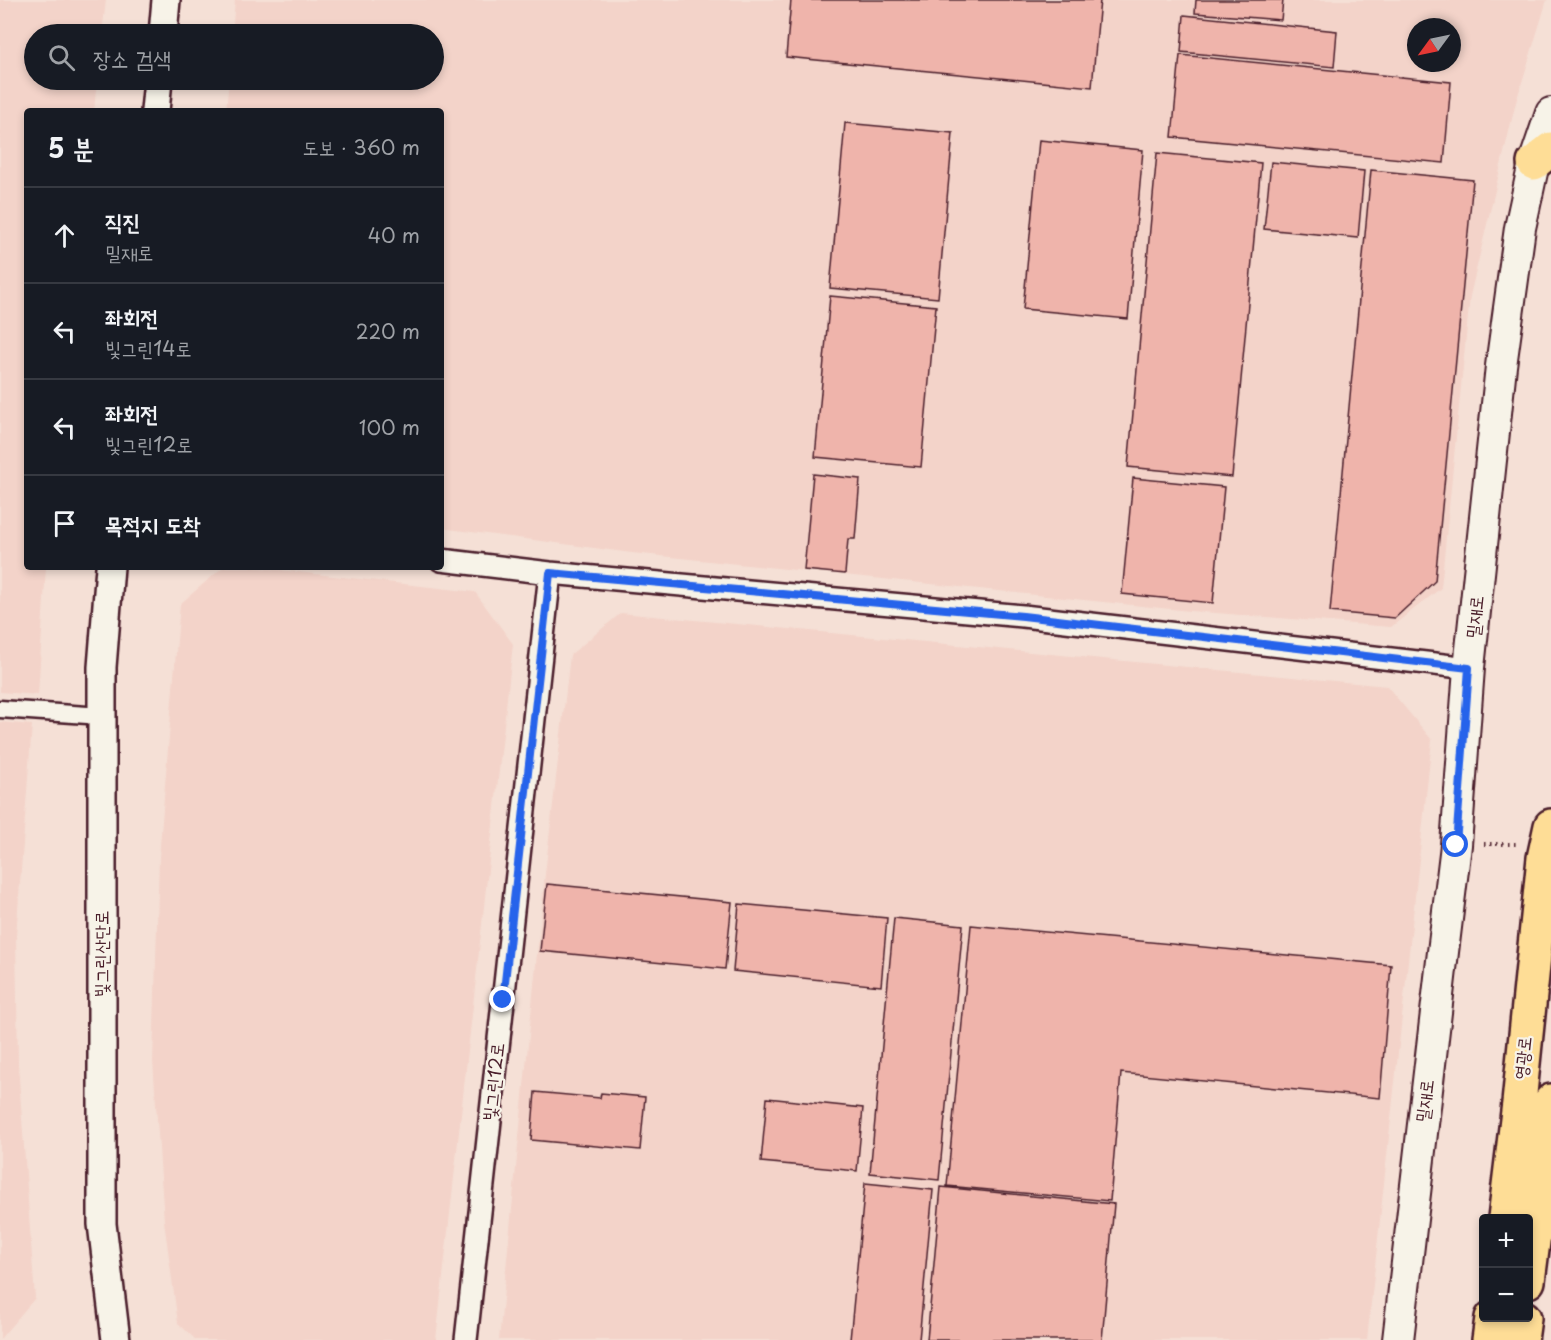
<!DOCTYPE html>
<html lang="ko">
<meta charset="utf-8">
<style>
:root{--surface:#171b24;--page:#20242c;--text:#f1f3f6;--muted:#9ea1a6;--line:#363941}
body{margin:0;font-family:"Playpen Sans","Poor Story",sans-serif;background:var(--page);color:var(--text)}
.controls{position:absolute;right:18px;bottom:18px;display:grid;overflow:hidden;border-radius:6px;box-shadow:0 3px 9px #0003}
.controls button{width:54px;height:54px;display:grid;place-items:center;padding:0;border:0;border-bottom:2px solid var(--line);background:var(--surface);color:var(--text);font:30px sans-serif}
.compass{position:absolute;left:1407px;top:18px;width:54px;height:54px;border-radius:50%;background:var(--surface);box-shadow:0 3px 9px #0003;rotate:237deg}
.stop{position:absolute;width:18px;height:18px;margin:-14px;border:4px solid #2563eb;border-radius:50%;background:#fff}
.stop.end{background:#2563eb;border-color:#fff;box-shadow:0 2px 6px #0008}
.list{margin:0;padding:0;list-style:none}
h2{display:flex;justify-content:space-between;align-items:center;height:78px;margin:0;padding:0 24px;font-size:26px}
h2 small{font-size:20px;font-weight:400;color:var(--muted)}
.list li{display:grid;grid-template-columns:39px 1fr auto;gap:18px;align-items:center;box-sizing:border-box;height:96px;padding:0 24px;border-top:2px solid var(--line)}
.list b{display:block;font-size:22px;white-space:nowrap}
.list p{margin:0;font-size:20px;white-space:nowrap;color:var(--muted)}
.list em{font-size:20px;font-style:normal;color:var(--muted)}
.icon{flex:none;width:33px;height:33px;fill:none;stroke:currentColor;stroke-width:2;stroke-linecap:round;stroke-linejoin:round}
.map{position:relative;flex:none;width:1551px;height:1340px;overflow:hidden}
.search{position:absolute;background:var(--surface);box-shadow:0 3px 9px #0003;left:24px;top:24px;width:420px;height:66px;display:flex;align-items:center;gap:15px;box-sizing:border-box;padding:0 21px;border-radius:33px;color:var(--muted);font-size:22px}
.panel{position:absolute;background:var(--surface);box-shadow:0 3px 9px #0003;left:24px;top:108px;width:420px;height:462px;border-radius:6px}
.map>svg:first-child{display:block}
.built{fill:#f3d3c9;fill-rule:evenodd}
.building{fill:#efb4ab;stroke:#4a1f2b;stroke-width:1.5}
.lines{fill:none;stroke-linecap:round;stroke-linejoin:round}
.pedestrian-casing{stroke:#4a1f2b;stroke-width:21}
.minor-casing{stroke:#4a1f2b;stroke-width:26}
.tertiary-casing{stroke:#4a1f2b;stroke-width:32}
.secondary-casing{stroke:#4a1f2b;stroke-width:34}
.primary-casing{stroke:#4a1f2b;stroke-width:38}
.trunk-casing{stroke:#4a1f2b;stroke-width:38}
.path{stroke:#4a1f2b;stroke-width:4;stroke-dasharray:1.5 4.5;stroke-linecap:butt}
.pedestrian{stroke:#f7f3e8;stroke-width:16}
.minor{stroke:#f7f3e8;stroke-width:21}
.tertiary{stroke:#f7f3e8;stroke-width:27}
.secondary{stroke:#f7f3e8;stroke-width:30}
.primary{stroke:#fedd96;stroke-width:33}
.trunk{stroke:#fedd96;stroke-width:33}
.route{stroke:#2563eb;stroke-width:8}
.labels{text-anchor:middle;stroke-width:4.5;stroke-linejoin:round;paint-order:stroke}
.street-label{font-size:18px;fill:#4a1f2b;stroke:#f7f3e8}
</style>
<div class="map">
<svg width="1551" height="1340" viewBox="0 0 1551 1340">
<rect width="100%" height="100%" fill="#f5e0d6"/>
<filter id="ink" filterUnits="userSpaceOnUse"><feTurbulence type="fractalNoise" baseFrequency=".0167" numOctaves="2"/><feDisplacementMap in="SourceGraphic" scale="12" xChannelSelector="R" yChannelSelector="G"/><feConvolveMatrix kernelMatrix="1 2 1 2 8 2 1 2 1" color-interpolation-filters="sRGB"/></filter>
<g filter="url(#ink)">
<path class="built" d="M0,0h106l-4,34h-68v46h63l-3,31h-67v456h19l-8,128 -38,-3z
M235,0h1312l-31,102 -46,194 -29,292 -50,39 -201,-16 -558,-58 -191,-25v-417h-215l3,-31h205v-46h-202zM1416,27h36v36h-36z
M223,567h30l222,25 38,52 -77,696h-240l-18,-17 -14,-102 -11,-160 6,-204 21,-253z
M621,613l766,73 45,54 -65,600h-868l45,-457 26,-228z
M0,722l32,3 -16,211 2,128 17,234 -35,41z"/>
<path class="building" d="M791,0h309l-8,87 -306,-30z
M1196,0h87l-2,20 -86,-7z
M1184,15l153,16 -3,36 -153,-15z
M1180,55l271,27 -7,81 -272,-26z
M845,123l108,10 -15,165 -108,-10z
M1039,140l104,10 -15,169 -105,-10z
M1157,153l104,10 -29,314 -104,-10z
M1271,162l93,9 -6,67 -94,-9z
M1371,170l102,10 -38,401 -40,37 -65,-6z
M830,296l106,10 -15,161 -106,-10z
M813,474l47,5 -5,60h-7l-3,35 -41,-4z
M1133,478l91,9 -11,116 -91,-9z
M547,884l185,18 -7,67 -185,-18z
M739,904l148,14 -6,68 -148,-15z
M894,918l69,7 -24,255 -69,-7z
M971,925l420,40 -11,133 -259,-25 -11,128 -163,-15z
M535,1092l65,6 1,-5 44,4 -5,53 -109,-10z
M767,1098l96,10 -6,63 -96,-9z
M865,1183l68,7 -14,150h-69z
M941,1187l173,17 -12,136h-175z"/>
<g class="lines">
<g class="pedestrian-casing">
<path id="pedestrian" d="M0,709l102,7"/>
</g>
<g class="minor-casing">
<path id="minor" d="M441,560l109,13 473,43 446,52
M466,1340l84,-767"/>
</g>
<g class="tertiary-casing">
<path id="tertiary" d="M163,34l3,-34
M155,111l3,-31
M110,567l-8,100v557l14,116"/>
</g>
<g class="secondary-casing">
<path id="secondary" d="M1398,1340l45,-388 13,-107 13,-177 32,-302 19,-138 14,-65 17,-50"/>
</g>
<g class="primary-casing">
<path id="primary" d="M1505,1218l14,-115 25,-245 7,-32
M1528,1281l23,-180
M1489,1340l3,-22
M1521,1340l3,-22"/>
</g>
<g class="trunk-casing">
<path id="trunk" d="M1534,163l17,-14"/>
</g>
<path class="path" d="M1484,844h32"/>
<use href="#pedestrian" class="pedestrian"/>
<use href="#minor" class="minor"/>
<use href="#tertiary" class="tertiary"/>
<use href="#secondary" class="secondary"/>
<use href="#primary" class="primary"/>
<use href="#trunk" class="trunk"/>
</g>
</g>
<g class="lines" filter="url(#ink)">
<path class="route" d="M503,1000l47,-427 473,43 446,52 -13,177"/>
</g>
<g class="labels">
<g class="street-label">
<text transform="translate(1475 617) rotate(-84)" y="6">밀재로</text>
<text transform="translate(102 954) rotate(-90)" y="6">빛그린산단로</text>
<text transform="translate(1523 1058) rotate(-84)" y="6">영광로</text>
<text transform="translate(494 1082) rotate(-84)" y="6">빛그린12로</text>
<text transform="translate(1425 1101) rotate(-83)" y="6">밀재로</text>
</g>
</g>
</svg>
<div class="controls">
<button>+</button>
<button>−</button>
</div>
<svg class="compass" viewBox="-18 -18 36 36"><path d="M0-13l5 13h-10z" fill="#e53935"/><path d="M0 13l5-13h-10z" fill="#9ea1a6"/></svg>
<div class="stop" style="left:1456px;top:845px"></div>
<div class="stop end" style="left:503px;top:1000px"></div>
<div class="search"><svg class="icon" aria-label="search" viewBox="0 0 24 24"><circle cx="10" cy="10" r="6"/><path d="M15 15l6 6"/></svg>장소 검색</div>
<section class="panel">
<h2>5 분<small>도보 · 360 m</small></h2>
<ul class="list">
<li><svg class="icon" aria-label="ahead" viewBox="0 0 24 24"><path d="M12 20V5M6 11l6-6 6 6"/></svg><div><b>직진</b><p>밀재로</p></div><em>40 m</em></li>
<li><svg class="icon" aria-label="left" viewBox="0 0 24 24"><path d="M17 20v-9H6M10 6l-5 5 5 5"/></svg><div><b>좌회전</b><p>빛그린14로</p></div><em>220 m</em></li>
<li><svg class="icon" aria-label="left" viewBox="0 0 24 24"><path d="M17 20v-9H6M10 6l-5 5 5 5"/></svg><div><b>좌회전</b><p>빛그린12로</p></div><em>100 m</em></li>
<li><svg class="icon" aria-label="arrive" viewBox="0 0 24 24"><path d="M6 21V4h12l-3 4 3 4H6"/></svg><div><b>목적지 도착</b></div></li>
</ul>
</section>
</div>
